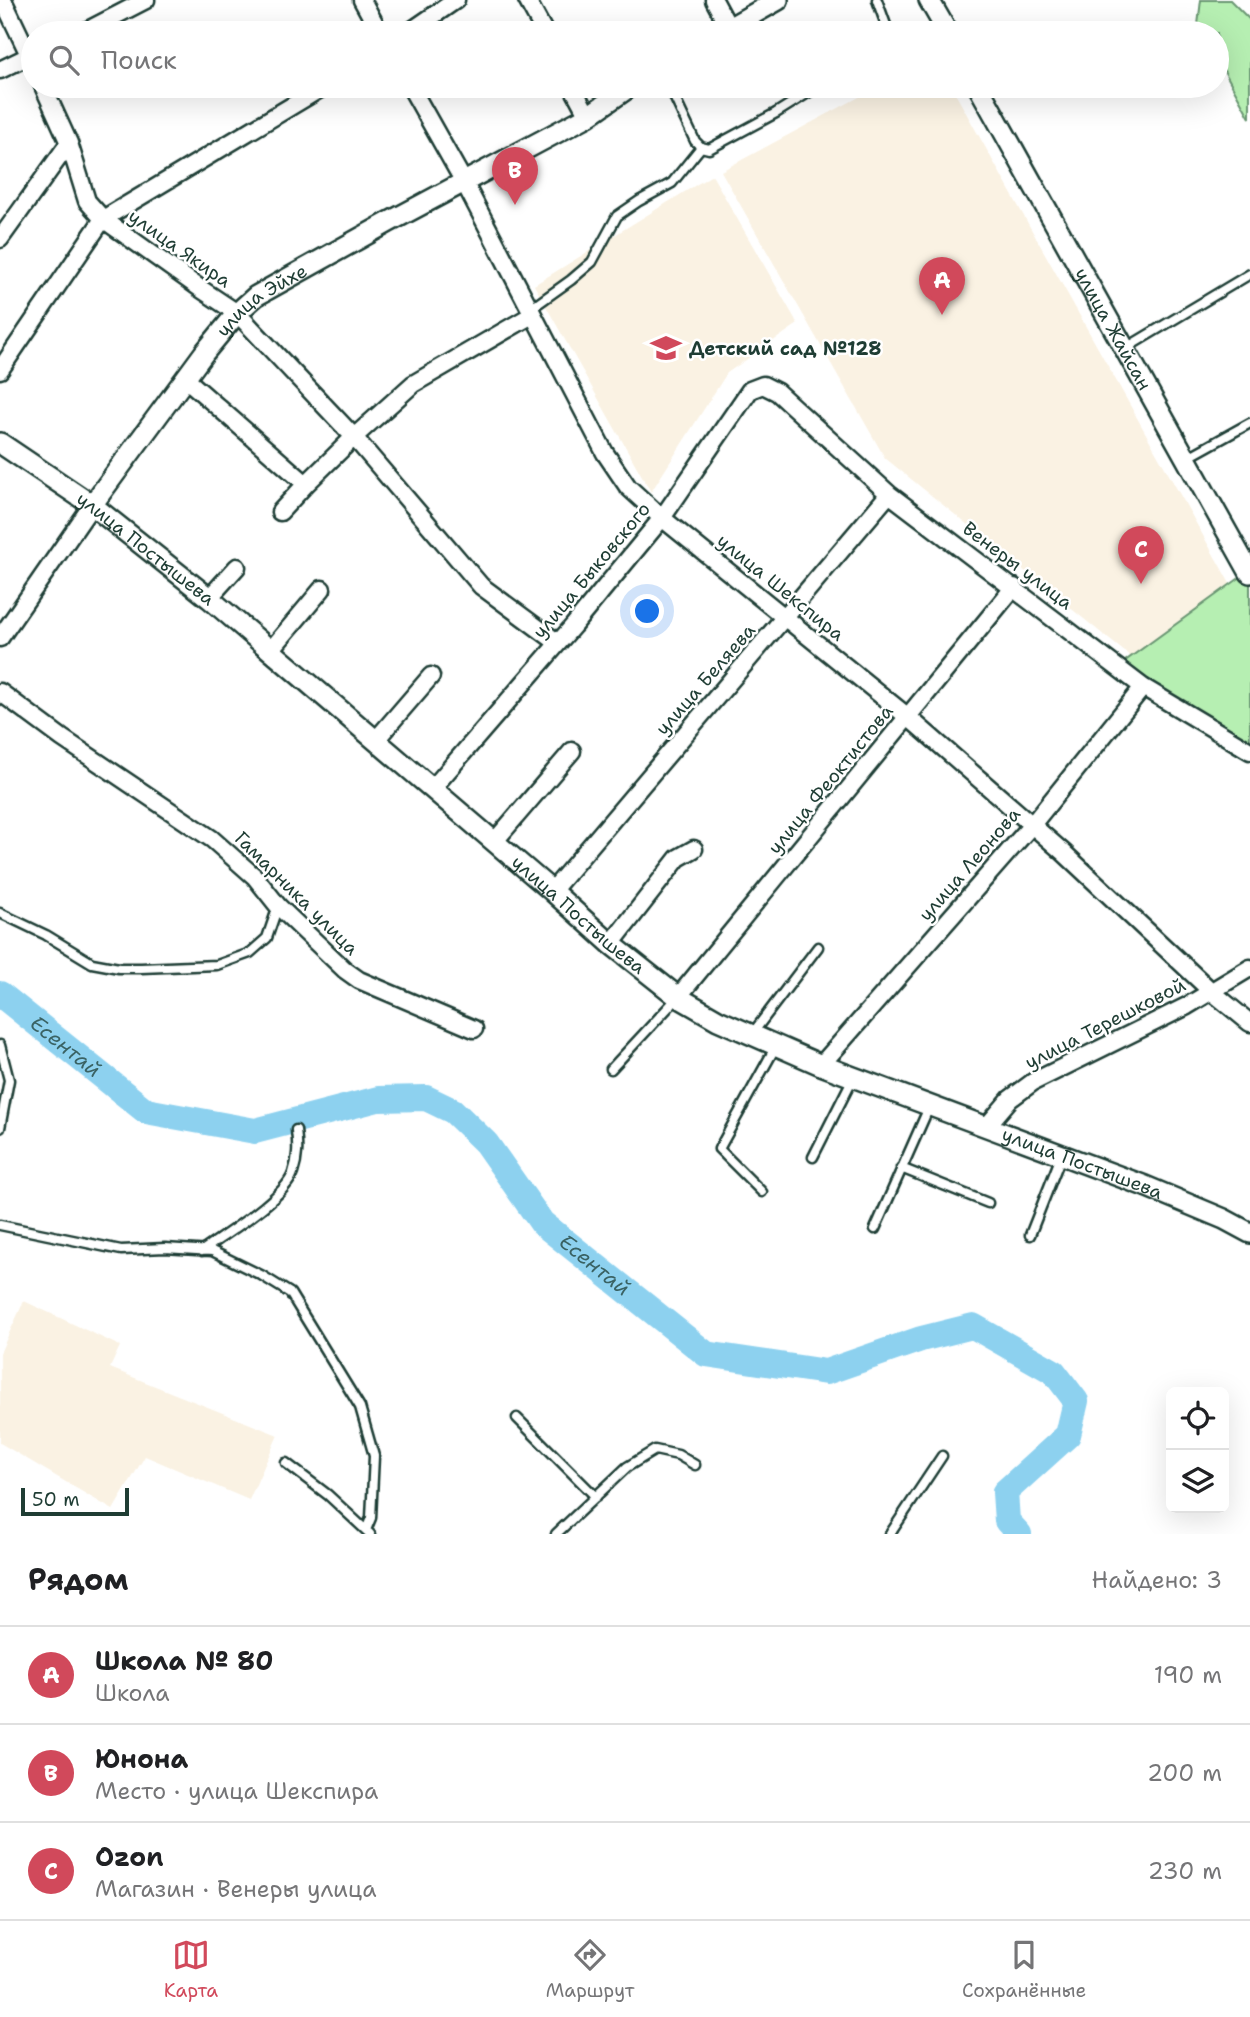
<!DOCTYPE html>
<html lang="ru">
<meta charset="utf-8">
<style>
:root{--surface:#fff;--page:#f2f2f2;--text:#202124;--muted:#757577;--line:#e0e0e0;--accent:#d1495b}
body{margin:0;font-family:"Shantell Sans",sans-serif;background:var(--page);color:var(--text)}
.controls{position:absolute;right:21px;bottom:21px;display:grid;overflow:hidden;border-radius:10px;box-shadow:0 7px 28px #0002}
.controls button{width:63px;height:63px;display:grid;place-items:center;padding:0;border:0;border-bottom:2px solid var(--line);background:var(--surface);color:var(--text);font:35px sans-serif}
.scale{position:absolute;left:21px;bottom:18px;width:108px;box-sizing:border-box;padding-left:7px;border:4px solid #1f3d34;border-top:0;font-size:19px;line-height:24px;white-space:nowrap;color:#1f3d34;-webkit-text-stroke:5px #fff;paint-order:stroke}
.you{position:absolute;left:648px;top:612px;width:24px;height:24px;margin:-18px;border:5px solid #fff;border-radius:50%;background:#1a73e8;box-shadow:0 0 0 10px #1a73e833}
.badge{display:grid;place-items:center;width:46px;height:46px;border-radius:50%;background:var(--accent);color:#fff;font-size:23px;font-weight:700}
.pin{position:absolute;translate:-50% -58px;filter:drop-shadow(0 2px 4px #0008)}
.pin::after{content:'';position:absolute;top:37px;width:24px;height:21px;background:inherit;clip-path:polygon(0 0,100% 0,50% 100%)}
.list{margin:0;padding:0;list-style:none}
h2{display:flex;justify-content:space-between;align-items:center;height:91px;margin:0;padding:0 28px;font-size:30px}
h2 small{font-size:23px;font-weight:400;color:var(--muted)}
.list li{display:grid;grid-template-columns:46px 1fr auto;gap:21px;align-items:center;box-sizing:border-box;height:98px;padding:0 28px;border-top:2px solid var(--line)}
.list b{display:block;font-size:26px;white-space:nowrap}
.list p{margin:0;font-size:23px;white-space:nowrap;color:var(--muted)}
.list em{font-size:23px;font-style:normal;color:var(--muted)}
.icon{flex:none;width:38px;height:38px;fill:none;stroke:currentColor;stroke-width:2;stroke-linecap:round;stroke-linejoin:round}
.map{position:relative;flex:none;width:1250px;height:1534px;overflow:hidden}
.search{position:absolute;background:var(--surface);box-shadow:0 7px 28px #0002;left:21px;right:21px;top:21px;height:77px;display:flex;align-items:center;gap:18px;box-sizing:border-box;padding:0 24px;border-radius:38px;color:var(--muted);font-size:26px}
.sheet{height:385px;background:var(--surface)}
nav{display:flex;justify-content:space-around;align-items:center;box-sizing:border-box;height:98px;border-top:2px solid var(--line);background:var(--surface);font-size:19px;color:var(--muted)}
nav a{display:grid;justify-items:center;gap:4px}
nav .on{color:var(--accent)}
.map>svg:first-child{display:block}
.built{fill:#faf2e3}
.green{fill:#b6efb2;stroke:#6a9673;stroke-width:2}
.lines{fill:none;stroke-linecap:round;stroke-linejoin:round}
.river{stroke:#8dd1ef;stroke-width:26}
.service-casing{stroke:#1f3d34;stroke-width:13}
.minor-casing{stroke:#1f3d34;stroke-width:21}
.tertiary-casing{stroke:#1f3d34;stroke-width:24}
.service{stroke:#fff;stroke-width:8}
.minor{stroke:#fff;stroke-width:16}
.tertiary{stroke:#fff;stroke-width:19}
.labels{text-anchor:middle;stroke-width:5;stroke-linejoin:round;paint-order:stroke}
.street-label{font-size:19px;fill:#1f3d34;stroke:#fff}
.poi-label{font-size:19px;font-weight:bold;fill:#1f3d34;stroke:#fff;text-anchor:start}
.water-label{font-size:21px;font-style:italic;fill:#3a6263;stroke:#fff}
</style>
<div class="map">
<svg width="1250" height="1534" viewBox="0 0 1250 1534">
<rect width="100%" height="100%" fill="#fff"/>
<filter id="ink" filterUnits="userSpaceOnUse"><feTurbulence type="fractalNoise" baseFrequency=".0143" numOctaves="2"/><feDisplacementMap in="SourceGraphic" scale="14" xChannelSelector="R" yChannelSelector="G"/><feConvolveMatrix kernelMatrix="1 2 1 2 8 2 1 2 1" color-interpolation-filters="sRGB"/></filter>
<g filter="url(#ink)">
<path class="built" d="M880,86h71l282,503 -102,68 -246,-199 -164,-287z
M712,175l86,149 -71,49 -76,119 -117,-207z
M24,1301l96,45 -10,22 168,67 -29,65 -104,-44 -32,54 -113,-67v-90z"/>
<path class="green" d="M1201,0h29l20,20v98l-33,-60v-25h-14l-5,-8z
M1249,571l1,3v174l-133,-81z"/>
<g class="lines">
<path class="river" id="s1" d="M0,994l146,117 109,20 123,-32 48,-1 27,13 33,32 56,80 164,131 120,18 95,-33 52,-13 81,46 22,29 -8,34 -63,57 2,29 12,13"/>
<g class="service-casing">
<path id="service" d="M877,0l9,25v8
M669,86l26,55 6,6 8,2 67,-36 43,-27
M529,310l42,-30 21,-18 25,-46 22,-15 33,-18 29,-36
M1126,348l124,-74
M1185,459l65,-36
M0,913l46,22 46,28 27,5h22l76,-3 33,-12 17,-15 11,-32
M752,1034l66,-87
M0,1045l9,35 -9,48
M611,1069l67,-72
M813,1157l40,-79
M901,1168l87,35
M762,1192l-43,-43 57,-103
M0,1225l121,25 44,-2 47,3 49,24 29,18 70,114 14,49 -3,62 -5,12
M875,1229l55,-124
M1030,1235l32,-81
M202,1251c22,-16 83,-53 91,-78 5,-15 5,-27 3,-43
M517,1418l79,79
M286,1463l42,32 42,39
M556,1534l71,-67 28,-17 23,5 17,10
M890,1534l52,-78"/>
</g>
<g class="minor-casing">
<path id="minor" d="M3,0l30,63
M362,0l18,33
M527,0l18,33
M714,0l15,28
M82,33l64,-33
M408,33l48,-33
M0,70l33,-16
M43,86l26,57 18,58 16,18 98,70 36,24 117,124 127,149 77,57
M410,86l54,96 141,271 23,34 34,31 246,199 155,135 148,139 39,32
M572,86l16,30
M0,239l69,-96
M0,370l103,-151 222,-133
M186,379l120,105 48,-47 59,-53 119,-69
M280,512l26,-28
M209,598l28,-31
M0,638l92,-133
M270,651l52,-62
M0,692l62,46 150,101 43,38 23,29 67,64 14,10 115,49
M375,741l56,-65
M432,789l141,-163 89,-108 88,-128 13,-5 14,7 112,102 254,193 107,64
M494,842l78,-91
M552,891l337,-397
M611,944l67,-86 16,-9
M678,997l336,-410
M821,1065l210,-239 112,-139
M987,1126l23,-27 23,-17 154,-76 63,-38"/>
</g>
<g class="tertiary-casing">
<g id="tertiary">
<path d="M929,0l19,33"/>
<path d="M720,33l58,-33"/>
<path id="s2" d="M978,86l272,487"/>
<path id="s3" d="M0,443l92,62 117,93 343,293 59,53 67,53 40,23 103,45 324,121 79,33 26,14"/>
<path id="s4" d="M92,505l112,-152 33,-40 19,-17 133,-74 199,-106 43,-30"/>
</g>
</g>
<use href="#service" class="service"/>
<use href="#minor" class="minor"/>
<use href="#tertiary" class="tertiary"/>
</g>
</g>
<defs>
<g id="school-bare" transform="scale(2.415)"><path d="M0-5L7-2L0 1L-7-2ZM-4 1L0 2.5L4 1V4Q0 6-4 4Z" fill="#d1495b" stroke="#fff" stroke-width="2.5" paint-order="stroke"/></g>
</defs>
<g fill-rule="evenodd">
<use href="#school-bare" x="666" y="348"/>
</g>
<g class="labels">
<g class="street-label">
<text transform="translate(180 248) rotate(35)" y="7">улица Якира</text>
<text dy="7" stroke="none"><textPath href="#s4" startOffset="268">улица Эйхе</textPath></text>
<text dy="7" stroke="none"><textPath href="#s2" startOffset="278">улица Жайсан</textPath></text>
<text dy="7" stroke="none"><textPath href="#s3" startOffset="180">улица Постышева</textPath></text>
<text transform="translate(1018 565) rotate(37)" y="7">Венеры улица</text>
<text transform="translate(591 570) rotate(-50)" y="7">улица Быковского</text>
<text transform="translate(781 587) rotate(39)" y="7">улица Шекспира</text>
<text transform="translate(705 679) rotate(-49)" y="7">улица Беляева</text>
<text transform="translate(830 779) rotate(-51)" y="7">улица Феоктистова</text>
<text transform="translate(969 864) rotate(-49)" y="7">улица Леонова</text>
<text transform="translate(297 893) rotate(45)" y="7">Гамарника улица</text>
<text dy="7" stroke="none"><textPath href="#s3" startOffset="747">улица Постышева</textPath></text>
<text transform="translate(1105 1023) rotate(-27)" y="7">улица Терешковой</text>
<text dy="7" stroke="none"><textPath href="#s3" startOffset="1314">улица Постышева</textPath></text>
</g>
<g class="poi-label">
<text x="689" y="355">Детский сад №128</text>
</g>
<g class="water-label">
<text dy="7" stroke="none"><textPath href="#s1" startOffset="84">Есентай</textPath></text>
<text dy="7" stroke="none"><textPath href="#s1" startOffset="714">Есентай</textPath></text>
</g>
</g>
</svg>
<div class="controls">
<button><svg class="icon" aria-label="locate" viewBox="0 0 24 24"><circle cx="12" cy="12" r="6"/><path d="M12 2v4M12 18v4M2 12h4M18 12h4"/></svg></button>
<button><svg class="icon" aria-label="layers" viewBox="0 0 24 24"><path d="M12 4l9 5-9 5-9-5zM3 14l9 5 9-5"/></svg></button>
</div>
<div class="scale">50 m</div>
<div class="you"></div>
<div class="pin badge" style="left:942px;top:315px">A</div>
<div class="pin badge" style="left:515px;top:205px">B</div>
<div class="pin badge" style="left:1141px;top:584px">C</div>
<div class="search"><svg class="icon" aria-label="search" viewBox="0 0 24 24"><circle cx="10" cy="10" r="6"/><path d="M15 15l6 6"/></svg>Поиск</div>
</div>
<section class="sheet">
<h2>Рядом<small>Найдено: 3</small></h2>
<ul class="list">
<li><span class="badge">A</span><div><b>Школа № 80</b><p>Школа</p></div><em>190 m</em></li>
<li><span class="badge">B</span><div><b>Юнона</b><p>Место · улица Шекспира</p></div><em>200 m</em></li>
<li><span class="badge">C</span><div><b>Ozon</b><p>Магазин · Венеры улица</p></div><em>230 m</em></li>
</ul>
</section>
<nav>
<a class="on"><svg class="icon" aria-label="map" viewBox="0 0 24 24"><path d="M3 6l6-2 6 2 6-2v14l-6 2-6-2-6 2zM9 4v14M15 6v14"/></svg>Карта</a>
<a><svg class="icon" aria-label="directions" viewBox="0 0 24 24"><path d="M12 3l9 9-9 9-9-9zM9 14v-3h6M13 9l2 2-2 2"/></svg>Маршрут</a>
<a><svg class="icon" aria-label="saved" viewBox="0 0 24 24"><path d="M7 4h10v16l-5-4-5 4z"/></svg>Сохранённые</a>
</nav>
